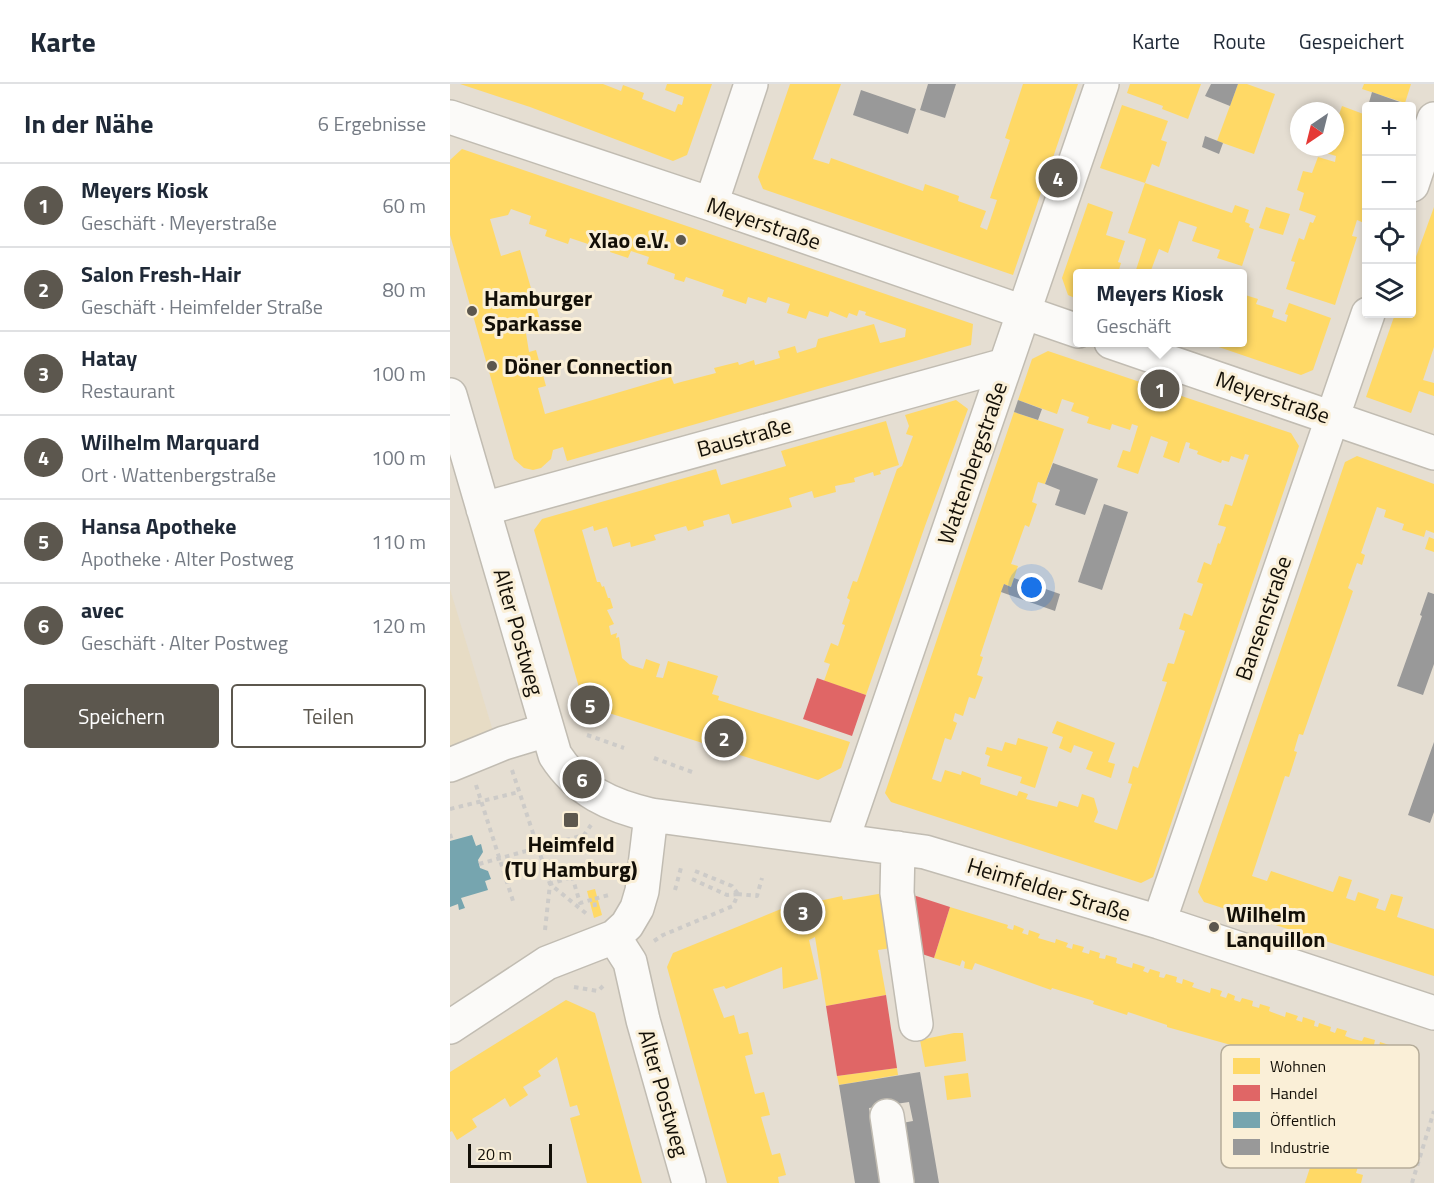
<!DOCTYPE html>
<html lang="de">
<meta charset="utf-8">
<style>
:root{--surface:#fff;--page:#f6f6f7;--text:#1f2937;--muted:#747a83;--line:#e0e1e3;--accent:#5c574e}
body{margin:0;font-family:"Titillium Web",sans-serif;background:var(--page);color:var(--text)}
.controls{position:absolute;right:18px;top:18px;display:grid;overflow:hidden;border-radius:6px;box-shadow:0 3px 9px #0003}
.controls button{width:54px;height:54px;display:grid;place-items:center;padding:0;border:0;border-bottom:2px solid var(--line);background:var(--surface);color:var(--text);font:30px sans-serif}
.compass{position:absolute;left:840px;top:18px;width:54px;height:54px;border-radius:50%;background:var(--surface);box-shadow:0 3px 9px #0003;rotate:215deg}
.scale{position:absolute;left:18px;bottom:15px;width:84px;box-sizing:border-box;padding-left:6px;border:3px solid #130f07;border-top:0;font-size:16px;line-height:21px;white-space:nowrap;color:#130f07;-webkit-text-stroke:4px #faefd7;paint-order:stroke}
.you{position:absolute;left:582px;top:504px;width:21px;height:21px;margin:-15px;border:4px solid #fff;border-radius:50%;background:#1a73e8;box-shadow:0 0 0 9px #1a73e833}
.badge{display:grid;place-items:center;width:39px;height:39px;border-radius:50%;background:var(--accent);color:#fff;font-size:20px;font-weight:700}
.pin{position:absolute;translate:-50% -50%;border:3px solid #fff;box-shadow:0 2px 6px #0006}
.popup{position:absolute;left:623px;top:185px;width:174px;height:78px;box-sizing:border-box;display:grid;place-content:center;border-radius:6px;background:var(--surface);filter:drop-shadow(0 2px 4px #0005);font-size:20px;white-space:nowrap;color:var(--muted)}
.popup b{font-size:22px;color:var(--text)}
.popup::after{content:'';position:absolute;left:50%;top:100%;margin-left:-12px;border:12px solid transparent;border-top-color:var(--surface)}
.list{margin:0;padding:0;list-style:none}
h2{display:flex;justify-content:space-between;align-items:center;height:78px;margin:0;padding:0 24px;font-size:26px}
h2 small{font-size:20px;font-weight:400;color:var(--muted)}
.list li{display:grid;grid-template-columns:39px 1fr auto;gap:18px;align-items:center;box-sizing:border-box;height:84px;padding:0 24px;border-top:2px solid var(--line)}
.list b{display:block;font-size:22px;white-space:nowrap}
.list p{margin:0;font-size:20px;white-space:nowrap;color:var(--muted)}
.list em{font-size:20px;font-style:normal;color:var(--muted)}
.actions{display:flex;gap:12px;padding:18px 24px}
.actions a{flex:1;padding:14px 0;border:2px solid var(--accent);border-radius:6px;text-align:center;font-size:21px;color:var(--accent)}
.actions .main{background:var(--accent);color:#fff}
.icon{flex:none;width:33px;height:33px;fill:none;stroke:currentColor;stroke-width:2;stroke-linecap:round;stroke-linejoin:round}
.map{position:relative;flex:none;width:984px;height:1099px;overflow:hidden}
header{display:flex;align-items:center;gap:36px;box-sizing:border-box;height:84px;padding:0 30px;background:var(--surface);border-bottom:2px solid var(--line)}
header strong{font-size:28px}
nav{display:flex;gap:33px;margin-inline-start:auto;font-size:21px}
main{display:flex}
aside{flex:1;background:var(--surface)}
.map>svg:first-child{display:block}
.built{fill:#e7dcc5}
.homes{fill:#ffd966;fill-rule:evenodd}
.shops{fill:#e06666}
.public{fill:#76a5af}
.industry{fill:#999}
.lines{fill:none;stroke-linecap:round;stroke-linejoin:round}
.minor-casing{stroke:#c1bcb2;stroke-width:36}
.path{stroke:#cdcbc8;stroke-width:4;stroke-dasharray:4.5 4.5;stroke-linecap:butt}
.minor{stroke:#fbfaf8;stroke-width:33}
.poi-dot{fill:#5c574e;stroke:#faefd7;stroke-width:2}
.labels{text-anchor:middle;stroke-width:6;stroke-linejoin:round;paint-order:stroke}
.street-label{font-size:22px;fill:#130f07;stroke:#faefd7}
.poi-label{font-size:22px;font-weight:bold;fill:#130f07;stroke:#faefd7;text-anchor:start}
.key{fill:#faefd7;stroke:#b5ac99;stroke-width:1.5}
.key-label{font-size:16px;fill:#130f07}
</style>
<header>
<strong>Karte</strong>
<nav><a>Karte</a><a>Route</a><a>Gespeichert</a></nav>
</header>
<main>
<aside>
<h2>In der Nähe<small>6 Ergebnisse</small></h2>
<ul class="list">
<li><span class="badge">1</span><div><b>Meyers Kiosk</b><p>Geschäft · Meyerstraße</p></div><em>60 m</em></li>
<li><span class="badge">2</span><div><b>Salon Fresh-Hair</b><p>Geschäft · Heimfelder Straße</p></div><em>80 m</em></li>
<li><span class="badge">3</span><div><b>Hatay</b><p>Restaurant</p></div><em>100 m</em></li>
<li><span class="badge">4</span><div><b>Wilhelm Marquard</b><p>Ort · Wattenbergstraße</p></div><em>100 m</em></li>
<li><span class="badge">5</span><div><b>Hansa Apotheke</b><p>Apotheke · Alter Postweg</p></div><em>110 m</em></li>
<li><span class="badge">6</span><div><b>avec</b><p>Geschäft · Alter Postweg</p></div><em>120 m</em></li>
</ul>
<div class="actions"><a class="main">Speichern</a><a>Teilen</a></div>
</aside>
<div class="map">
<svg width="984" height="1099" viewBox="0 0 984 1099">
<rect width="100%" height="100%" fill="#e5ded2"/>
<path class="built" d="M0,505l46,152 -46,14z"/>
<path class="homes" d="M10,0h143l18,7 2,-6 21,8 -2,6 33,13 3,-8 4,1 2,-8 -19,-7 2,-6h45l-25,71 -14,6 -143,-54z
M340,0h51l-28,75 16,5 2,-6 92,33 2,-7 34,12 -1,5 28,10 -6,16 7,3 10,-30 -7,-2 20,-58 -5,-2 18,-54h55l-65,191 -250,-86 -5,-12z
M680,0h71l-13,35 -26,-10 1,-3 -36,-13z
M788,0h9l28,10 -21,60 -37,-13z
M914,0h47l-6,19 -43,-14z
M672,21l46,16 -7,19 6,2 -8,25 -7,-3 -7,19 -45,-15z
M892,22l24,9v99l-2,9 -7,-3 -5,16 5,1 -22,68 -49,-16 9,-27 -4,-1 8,-23 5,2 6,-18 3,1 3,-7 -17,-6 5,-17 -7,-3 6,-19 9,2 6,-16 17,5 1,-6 -10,-3 2,-6h7v-21z
M12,65l511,175 -2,21 -404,116 -4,-14 -10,3 -2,9 -10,9 -8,2 -9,-2 -10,-9 -64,-224v-75zM61,125l20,7 -2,8 18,6 -2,6 23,8 2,-6 18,6 3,-7 21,8 -2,7 18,6 3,-7 18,6 -2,7 28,10 -1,5 10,3 2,-5 38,13 -2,6 24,8 2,-7 18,6 2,-6 22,7 -3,9 19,6 3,-8 19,6 2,-6 17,7 2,-5 8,3 2,-6 7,2 -1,3 41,14 -1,8 -25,6 -6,-19 -56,15 -2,8 -19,6 -2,-7 -17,5 2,7 -25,7 -1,-5 -15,5 -1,-3 -24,6 2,5 -35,9 -7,2 -3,-7 -126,37 -7,-26 8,-2 -10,-36 -7,2 -4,-25 16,-4 -21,-73 -19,6 -11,-37 18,-4z
M695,99l87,30 3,-8 14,5 -4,12 5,2 -1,3 5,2 -12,37 -25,-8 3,-8 -28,-9 5,-14 -18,-6 -11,32 -9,-4 -9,24h-15l11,-34 -18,-6z
M638,119l25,9 -7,23 19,6 -7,21 3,1 -3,10h-41v26l-9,-4 -6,-17z
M816,123l24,7 -7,21 -24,-7z
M984,123v140l-11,33 11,3v13l-15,-5 -8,22 -45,-16 29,-83h17v-46z
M792,210l16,5 -2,5 18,6 -2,7 14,5 2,-7 -3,-1 4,-11 42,15 -18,52 -12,5 -94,-32 35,-1z
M598,267l243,82 8,13 -146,431 -12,6 -250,-81 -6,-9 129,-381 50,17 -19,55 -7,-2 -6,20 5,2 -8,23 -4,-2 -14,39 7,2 -7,21 -7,-3 -24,72 3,1 -6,18 6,2 -8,22 -6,-2 -6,19 -8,-3 -2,8 4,2 -6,17 -6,-2 -13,41 9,3 4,-12 16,5 1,-4 19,7 -1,6 37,12 2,-5 9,3 -2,5 31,8 2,-6 19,6 4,-13 12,4 4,14 -4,10 23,8 15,-46 -4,-1 5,-17 5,2 29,-86 -5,-1 6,-18 6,1 11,-33 -6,-2 5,-16 8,3 11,-32 -6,-2 7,-20 7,3 7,-22 2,1 6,-17 -8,-2 7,-21 7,2 17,-51 -4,-1 -2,6 -12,-4 -2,6 -7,-2 -1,3 -24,-9 1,-3 -9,-3 1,-5 -4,-1 -7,21 -16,-6 5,-15 -17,-6 -13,38 -21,-7 6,-17 7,2 8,-26 -6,-2 -2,6 -18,-6 -2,6 -23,-7 2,-6 -18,-6 3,-8 -12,-4 -5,15 -39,-14 14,-41z
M506,316l12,9 -43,117 -59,169 -42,-14 6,-17 -6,-2 7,-19 7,3 7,-21 -3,-1 8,-24 -3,-2 6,-17 4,1 40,-113 5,-3 11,-30 -7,-2 3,-8 -4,-11z
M436,337l13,44 -19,6 1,3 -7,2 -1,-4 -19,6 1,4 -20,4 1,6 -22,6 -2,-7 -23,7 3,9 -60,17 -3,-10 -26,7 1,5 -16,5 -2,-5 -32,9 2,5 -25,7 -1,-5 -17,5 -6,-20 -13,4 -1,-5 -11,4 15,52h3l2,5 2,-1 4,12h2l3,10 -6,2 7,14 -5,2 2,9 6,-2 -1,5 3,-1 3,21 8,7 13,4 3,-10 14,5 -4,13 7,1 5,-17 50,15 -6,18 7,2 -1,4 132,42 -9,26 -23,12 -234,-75 -50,-175 8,-11 174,-50 5,16 65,-19 -5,-15z
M907,372l77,28v49l-8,-3 -2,7 -22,-7 2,-6 -20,-7 2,-7 -9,-3 -16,46 4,2 -3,10 -5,-2 -9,25 5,3 -50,144 -4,-1 -5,17 3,1 -8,25 -4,-1 -33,100 15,5 4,-10 62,21 6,-16 13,4 -6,18 9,3 3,-9 21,7 -3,9 9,3 6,-17 12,3 -6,20 37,12v47l-230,-74 -6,-10 147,-430z
M979,453l5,2v13l-9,-3z
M607,637l58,22 -7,19 7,2 -4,14 -25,-9 7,-17 -19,-7 -3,8 -12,-5 4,-11 -11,-4z
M568,654l30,9 -13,41 -15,-5 2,-6 -35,-11 3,-10 -5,-2 2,-7 15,4 3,-9 11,3z
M145,805l7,26 -8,3 -7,-27z
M440,808l8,55 -20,3 8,45 -60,11 -11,-69 -6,3 9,39 -35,10 -1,-22 -56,22 -2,-3 -11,3 11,29 10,-3 5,19 9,-2 5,22 -8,2 10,38 9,-2 6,23 -9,2 11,38 8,-2 6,22 -8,2 1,6h-52l-60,-216 6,-14 135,-55 2,5 32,-7 1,4z
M500,823l58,18 -1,3 6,2 1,-5 10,4 -2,4 6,2 1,-5 11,4 -2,4 17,5 1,-4 12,4 -2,4 6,2 1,-5 11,3 -2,5 7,2 1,-4 10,3 -1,5 6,1 1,-4 11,3 -1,5 9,3 7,2 1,-5 12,4 -2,4 5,2 2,-4 10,3 -1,5 5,1 2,-4 11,3 -1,5 6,2 1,-5 11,4 -2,4 18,6 1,-5 11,3 -2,5 6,2 2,-5 7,3 -1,4 6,2 2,-4 11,3 -1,5 7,2 1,-4 10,3 -1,4 16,6 1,-5 12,4 -2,4 6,2 1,-5 12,4 -1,5 4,1 1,-4 12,4 -1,4 5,2 2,-5 10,3 -2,5 8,3 9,2 2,-4 11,3 -1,5 5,1 1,-4 12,4 -2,4 6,2 -21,65 7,2 -6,16 -7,-2 -3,10 3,1 -2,6 -3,-1 -2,6 3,1 -2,6 -3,-1 -4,12 7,2 -2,8h-56l31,-96 4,1 2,-8 -58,-18v2l-40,-12 1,-3 -78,-22v-2l-39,-13 -1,3 -34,-11 1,-3 -42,-13 -1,2 -76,-27 -3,7 -8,-2 1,-6 -3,-2 -2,6 -26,-8z
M116,916l29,13 47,170h-55l-17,-65 10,-3 -3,-10 -7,2 -13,-50 -19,14 3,5 -18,11 5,8 -18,12 -5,-9 -15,10 -18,11 5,8 -20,13 -5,-9 -2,1v-60z
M504,949h9l3,28 -41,6 -5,-27z
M447,984l1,7 -59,10 -2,-9z
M518,989l3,24 -24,3 -3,-24z"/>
<path class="shops" d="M367,594l49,17 -14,41 -49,-17z
M460,810l40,13 -16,51 -24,-8z
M436,911l11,73 -60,8 -11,-70z"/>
<path class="public" d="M22,751l4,11 5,-2 2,8 -5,8 2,8 8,3 3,8 -6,2 3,9 -27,8 4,10 -6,2 -1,-6 -8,3v-66z"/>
<path class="industry" d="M478,0h28l-11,34 -25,-8z
M761,0h27l-8,22 -25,-10z
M411,6l55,19 -8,25 -55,-19z
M922,8l28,10 -2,4h-30z
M755,52l18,7 -4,11 -17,-7z
M568,316l24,9 -4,11 -24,-8z
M603,379l45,16 -13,36 -30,-10 5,-15 -15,-6z
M654,420l24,8 -26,78 -24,-8z
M564,494l46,16 -5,17 -54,-19 3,-8 7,3z
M978,508l6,2v70l-11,31 -26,-9 25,-70 -2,-1z
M984,658v70l-4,11 -22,-8z
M470,988l19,111h-27l-10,-60 11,-2 -4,-19 -40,6 12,75h-26l-16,-98z"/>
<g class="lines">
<g class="minor-casing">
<path id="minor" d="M0,33l261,87 367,127
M962,101l22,-66
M261,120l40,-120
M661,258l323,111
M0,311l105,360c23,36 56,51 96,60l274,37 234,70 275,91
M33,425l522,-144
M0,681l54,-22 43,-13
M392,757l260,-757
M448,764l-1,45 19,131
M709,838l209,-608
M164,853l16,25 13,58 46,163
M0,943l97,-64 67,-26 13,-12 10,-17 5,-17 9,-76
M437,1032l10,67"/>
</g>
<path class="path" d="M137,651l37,13
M204,674l38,14
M62,686l38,114 38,31
M26,701l38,119
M0,725l69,-17
M0,750l2,7
M29,780l105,-29 7,-10
M245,787l37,15 6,8
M122,792l8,27 14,-4
M242,795l35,16 11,-1
M225,806l7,-26
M145,823l-1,-8 15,-4
M95,846l5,-46 63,-20
M204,857l9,-6 70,-29 5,-12 19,2 5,-18
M124,903l24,4 5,-5
M962,1099l22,-72"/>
<use href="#minor" class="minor"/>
</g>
<g class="poi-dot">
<circle cx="231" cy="156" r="6"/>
<circle cx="22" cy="227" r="6"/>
<circle cx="42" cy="282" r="6"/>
<rect x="113" y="728" width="16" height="16" rx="3"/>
<circle cx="764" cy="843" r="6"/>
</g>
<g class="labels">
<g class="street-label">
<text transform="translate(314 139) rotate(19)" y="8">Meyerstraße</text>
<text transform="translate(823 313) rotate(19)" y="8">Meyerstraße</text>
<text transform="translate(294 353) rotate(-15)" y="8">Baustraße</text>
<text transform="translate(522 379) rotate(-71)" y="8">Wattenbergstraße</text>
<text transform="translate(813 534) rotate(-71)" y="8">Bansenstraße</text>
<text transform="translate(69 548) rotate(74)" y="8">Alter Postweg</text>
<text transform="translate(599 805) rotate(17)" y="8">Heimfelder Straße</text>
<text transform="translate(214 1009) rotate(74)" y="8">Alter Postweg</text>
</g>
<g class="poi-label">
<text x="219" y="164" text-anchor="end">Xlao e.V.</text>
<text x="34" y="222">Hamburger<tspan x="34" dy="25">Sparkasse</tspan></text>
<text x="54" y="290">Döner Connection</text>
<text x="121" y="768" text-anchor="middle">Heimfeld<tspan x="121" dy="25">(TU Hamburg)</tspan></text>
<text x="776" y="838">Wilhelm<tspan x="776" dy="25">Lanquillon</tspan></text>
</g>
</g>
<rect x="771" y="961" width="198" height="123" rx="9" class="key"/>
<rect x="783" y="974" width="27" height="16" fill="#ffd966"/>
<rect x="783" y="1001" width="27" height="16" fill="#e06666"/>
<rect x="783" y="1028" width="27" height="16" fill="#76a5af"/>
<rect x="783" y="1055" width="27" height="16" fill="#999"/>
<g class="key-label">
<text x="820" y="988">Wohnen</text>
<text x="820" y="1015">Handel</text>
<text x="820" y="1042">Öffentlich</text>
<text x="820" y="1069">Industrie</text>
</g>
</svg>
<div class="controls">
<button>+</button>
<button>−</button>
<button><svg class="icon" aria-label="locate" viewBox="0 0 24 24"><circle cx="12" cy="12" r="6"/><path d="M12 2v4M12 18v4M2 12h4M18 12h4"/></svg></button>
<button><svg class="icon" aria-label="layers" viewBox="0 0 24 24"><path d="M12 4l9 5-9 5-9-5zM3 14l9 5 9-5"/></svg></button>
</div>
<svg class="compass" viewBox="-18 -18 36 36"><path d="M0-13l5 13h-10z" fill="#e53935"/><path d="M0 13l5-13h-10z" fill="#747a83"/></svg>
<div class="scale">20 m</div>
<div class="you"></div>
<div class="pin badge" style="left:710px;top:305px">1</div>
<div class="popup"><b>Meyers Kiosk</b>Geschäft</div>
<div class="pin badge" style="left:274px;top:654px">2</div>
<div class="pin badge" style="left:353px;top:828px">3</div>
<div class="pin badge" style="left:608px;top:94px">4</div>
<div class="pin badge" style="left:140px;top:621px">5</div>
<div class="pin badge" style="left:132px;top:695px">6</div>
</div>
</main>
